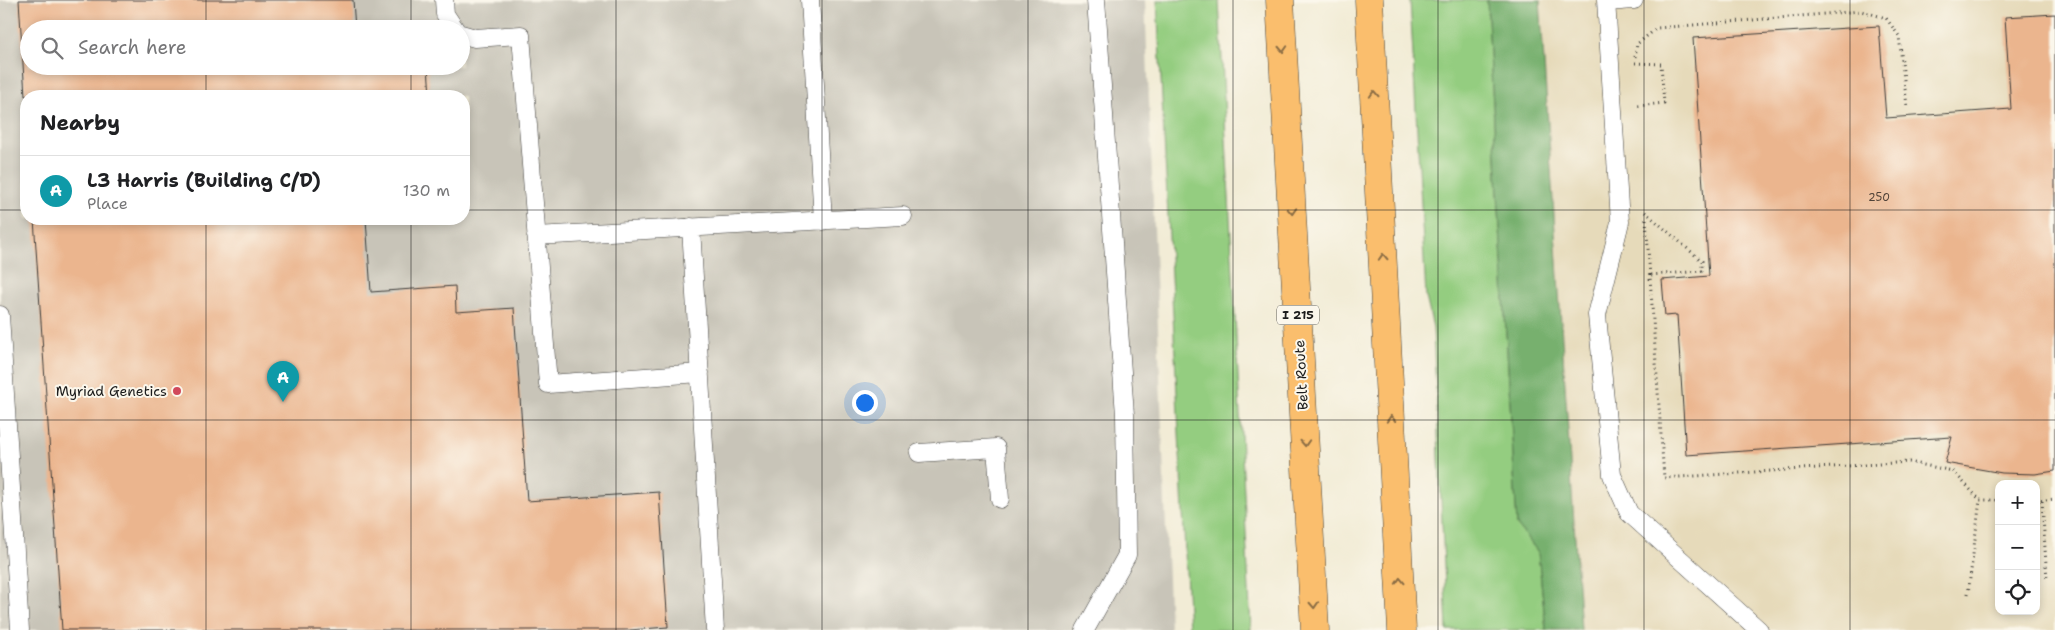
<!DOCTYPE html>
<meta charset="utf-8">
<style>
:root{--surface:#fff;--page:#f6f6f6;--text:#202124;--muted:#757577;--line:#e0e0e0;--accent:#d1495b}
body{margin:0;font-family:"Shantell Sans",sans-serif;background:var(--page);color:var(--text)}
.controls{position:absolute;right:15px;bottom:15px;display:grid;overflow:hidden;border-radius:10px;box-shadow:0 2px 8px #0003}
.controls button{width:45px;height:45px;display:grid;place-items:center;padding:0;border:0;border-bottom:1px solid var(--line);background:var(--surface);color:var(--text);font:25px sans-serif}
.you{position:absolute;left:864px;top:402px;width:18px;height:18px;margin:-12px;border:4px solid #fff;border-radius:50%;background:#1a73e8;box-shadow:0 0 0 8px #1a73e833}
.badge{display:grid;place-items:center;width:32px;height:32px;border-radius:50%;background:var(--accent);color:#fff;font-size:16px;font-weight:700}
.pin{position:absolute;translate:-50% -41px;filter:drop-shadow(0 1px 2px #0008)}
.pin::after{content:'';position:absolute;top:26px;width:18px;height:15px;background:inherit;clip-path:polygon(0 0,100% 0,50% 100%)}
.list{margin:0;padding:0;list-style:none}
h2{display:flex;justify-content:space-between;align-items:center;height:65px;margin:0;padding:0 20px;font-size:21px}
h2 small{font-size:16px;font-weight:400;color:var(--muted)}
.list li{display:grid;grid-template-columns:32px 1fr auto;gap:15px;align-items:center;box-sizing:border-box;height:70px;padding:0 20px;border-top:1px solid var(--line)}
.list b{display:block;font-size:19px;white-space:nowrap}
.list p{margin:0;font-size:16px;white-space:nowrap;color:var(--muted)}
.list em{font-size:16px;font-style:normal;color:var(--muted)}
.icon{flex:none;width:28px;height:28px;fill:none;stroke:currentColor;stroke-width:2;stroke-linecap:round;stroke-linejoin:round}
.map{position:relative;flex:none;width:2055px;height:630px;overflow:hidden}
.search{position:absolute;background:var(--surface);box-shadow:0 2px 8px #0003;left:20px;top:20px;width:450px;height:55px;display:flex;align-items:center;gap:12px;box-sizing:border-box;padding:0 18px;border-radius:28px;color:var(--muted);font-size:19px}
.panel{position:absolute;background:var(--surface);box-shadow:0 2px 8px #0003;left:20px;top:90px;width:450px;height:135px;border-radius:20px}
.map>svg:first-child{display:block}
.built{fill:#e6daba;fill-rule:evenodd}
.industrial{fill:#c8c4b8;fill-rule:evenodd}
.green{fill:#94cd80;stroke:#58744e}
.forest{fill:#77b06e;stroke:#4a6645}
.building{fill:#ebb58e}
.lines{fill:none;stroke-linecap:round;stroke-linejoin:round}
.service-casing{stroke:#3c3b38;stroke-width:19}
.motorway-casing{stroke:#3c3b38;stroke-width:29}
.path{stroke:#3c3b38;stroke-width:3;stroke-dasharray:1 4;stroke-linecap:butt}
.service{stroke:#fff;stroke-width:18}
.motorway{stroke:#fabe6d;stroke-width:28}
.oneway{stroke:#8b6d44}
.grid{fill:none;stroke:#1c1c1c;stroke-width:1;stroke-opacity:0.55}
.poi-dot{fill:#d1495b;stroke:#fbf7ec;stroke-width:2}
.labels{text-anchor:middle;stroke-width:4;stroke-linejoin:round;paint-order:stroke}
.number-label{font-size:11px;fill:#504238}
.shield{fill:#fbf7ec;stroke:#5f5e5a;stroke-width:1}
.shield-label{font-size:12px;font-weight:bold;fill:#1c1c1c}
.street-label{font-size:14px;fill:#1c1c1c;stroke:#fbf7ec}
.poi-label{font-size:14px;fill:#1c1c1c;stroke:#fbf7ec;text-anchor:end}
</style>
<div class="map">
<svg width="2055" height="630" viewBox="0 0 2055 630">
<rect width="100%" height="100%" fill="#fbf7ec"/>
<filter id="ink" filterUnits="userSpaceOnUse"><feTurbulence type="fractalNoise" baseFrequency=".02" numOctaves="2"/><feDisplacementMap in="SourceGraphic" scale="10" xChannelSelector="R" yChannelSelector="G"/><feConvolveMatrix kernelMatrix="1 2 1 2 8 2 1 2 1" color-interpolation-filters="sRGB"/></filter>
<filter id="wash" filterUnits="userSpaceOnUse"><feTurbulence type="fractalNoise" baseFrequency=".0096" numOctaves="4" result="noise"/><feDisplacementMap in="SourceGraphic" scale="20" xChannelSelector="R" yChannelSelector="G"/><feGaussianBlur stdDeviation="1.12" result="paint"/><feColorMatrix in="noise" values="0 0 0 0 0 0 0 0 0 0 0 0 0 0 0 0 0 1.4 0 .05"/><feComposite in="paint" operator="in"/></filter>
<g filter="url(#wash)">
<rect width="100%" height="100%" fill="#f2ecd6"/>
<path class="built" d="M1491,0h564v630h-520l-16,-171zM1999,484h37v127h-37z"/>
<path class="industrial" d="M0,0h1145l25,630h-1170zM29,29h432v37h-432zM26,96h438v123h-438z"/>
<path class="green" d="M1157,0h62l32,630h-62z
M1410,0h77l30,525 21,27 8,78h-99l-14,-303 -7,-30z"/>
<path class="forest" d="M1487,0h53l41,630h-35l-8,-78 -21,-27z"/>
<g id="blocks">
<path class="building" d="M19,0h334l2,29h-326v37h399l2,30h-405z
M2055,14v457l-20,3 -33,-1 -57,-10 7,-26 -266,18 -9,-140 -12,1 -3,-36 47,-4 -16,-238 186,-12 7,92 125,-9 -6,-92z
M34,219h332l5,73 84,-6 1,26 58,-4 13,193 132,-9 9,135 -39,3h-567z"/>
</g>
</g>
<g filter="url(#ink)">
<use href="#blocks" fill-opacity="0" stroke="#3c3b38" stroke-width="1"/>
<g class="lines">
<g class="service-casing">
<path id="service" d="M444,0l1,14 10,15
M810,0l13,221
M1606,0l14,222 -23,93 15,160 17,38 130,117
M1607,2l27,-2
M461,34l14,4 46,-3 27,349 152,-11
M691,227l24,403
M536,236l367,-20
M0,315l20,315
M919,453l77,-5 4,51
M1085,630l42,-75 -2,-140 -29,-415"/>
</g>
<g class="motorway-casing">
<path id="motorway" d="M1280,0l35,630
M1369,0l33,630"/>
</g>
<path class="path" d="M1635,57l2,-13 20,-16 204,-17 25,7 13,18 8,70
M1635,63l26,1 3,39 -26,3v3
M1645,212l57,49v10l-52,4
M1646,219l18,259 245,-16 44,9 27,29h19
M2036,501l19,-2
M2042,501l5,79
M1968,594l12,-94"/>
<use href="#service" class="service"/>
<use href="#motorway" class="motorway"/>
</g>
<defs><path id="oneway-chevron" d="M-2-3.5L2.5 0L-2 3.5" fill="none" stroke-width="1.6" stroke-linecap="round" stroke-linejoin="round" transform="scale(1.25)"/></defs>
<g class="oneway">
<use href="#oneway-chevron" transform="translate(1283 49) rotate(87)"/>
<use href="#oneway-chevron" transform="translate(1374 94) rotate(-93)"/>
<use href="#oneway-chevron" transform="translate(1292 211) rotate(87)"/>
<use href="#oneway-chevron" transform="translate(1383 257) rotate(-93)"/>
<use href="#oneway-chevron" transform="translate(1391 419) rotate(-93)"/>
<use href="#oneway-chevron" transform="translate(1305 443) rotate(87)"/>
<use href="#oneway-chevron" transform="translate(1400 581) rotate(-93)"/>
<use href="#oneway-chevron" transform="translate(1314 605) rotate(87)"/>
</g>
</g>
<path class="grid" d="M206,0v29M411,0v29M616,0v630M822,0v630M1028,0v630M1233,0v630M1438,0v630M1644,0v630M1850,0v630M206,66v30M411,66v30M0,210h26M464,210h1591M206,219v411M411,219v411M0,420h2055"/>
<circle class="poi-dot" cx="177" cy="391" r="5"/>
<g class="labels">
<g class="number-label">
<text x="1879" y="201">250</text>
</g>
<rect class="shield" x="1277" y="305.5" width="42" height="19" rx="4"/>
<g class="shield-label">
<text x="1298" y="319">I 215</text>
</g>
<g class="street-label">
<text transform="translate(1301 375) rotate(-93)" y="5">Belt Route</text>
</g>
<g class="poi-label">
<text x="167" y="396">Myriad Genetics</text>
</g>
</g>
</svg>
<div class="controls">
<button>+</button>
<button>−</button>
<button><svg class="icon" aria-label="locate" viewBox="0 0 24 24"><circle cx="12" cy="12" r="6"/><path d="M12 2v4M12 18v4M2 12h4M18 12h4"/></svg></button>
</div>
<div class="you"></div>
<div class="pin badge" style="left:283px;top:402px;background:#0f9aa8">A</div>
<div class="search"><svg class="icon" aria-label="search" viewBox="0 0 24 24"><circle cx="10" cy="10" r="6"/><path d="M15 15l6 6"/></svg>Search here</div>
<section class="panel">
<h2>Nearby<small></small></h2>
<ul class="list">
<li><span class="badge" style="background:#0f9aa8">A</span><div><b>L3 Harris (Building C/D)</b><p>Place</p></div><em>130 m</em></li>
</ul>
</section>
</div>
